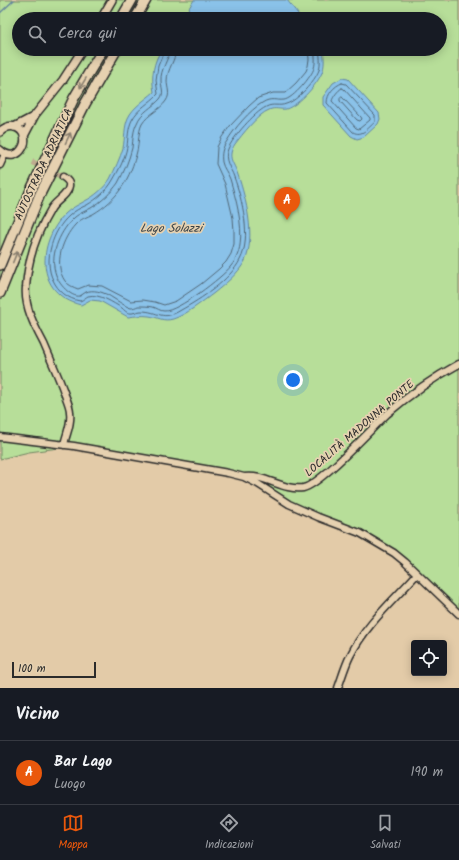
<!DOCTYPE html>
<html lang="it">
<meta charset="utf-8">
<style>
:root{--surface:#171b24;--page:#242831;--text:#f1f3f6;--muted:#9ea1a6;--line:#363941;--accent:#ea580c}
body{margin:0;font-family:Kalam,sans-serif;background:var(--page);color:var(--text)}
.controls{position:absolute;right:12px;bottom:12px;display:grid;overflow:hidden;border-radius:4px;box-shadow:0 2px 10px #0003}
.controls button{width:36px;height:36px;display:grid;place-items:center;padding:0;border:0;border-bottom:1px solid var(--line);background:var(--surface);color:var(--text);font:20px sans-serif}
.scale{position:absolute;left:12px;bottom:10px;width:84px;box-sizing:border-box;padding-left:4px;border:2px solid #2b2b2b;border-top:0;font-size:11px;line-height:14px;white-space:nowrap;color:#2b2b2b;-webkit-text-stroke:3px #e6d1b0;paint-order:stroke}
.you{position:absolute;left:293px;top:380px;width:14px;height:14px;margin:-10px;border:3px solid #fff;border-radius:50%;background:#1a73e8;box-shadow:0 0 0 6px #1a73e833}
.badge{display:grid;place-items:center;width:26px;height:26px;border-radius:50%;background:var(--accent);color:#fff;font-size:13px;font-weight:700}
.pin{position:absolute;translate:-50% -33px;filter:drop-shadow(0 1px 2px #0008)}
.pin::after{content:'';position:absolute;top:21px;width:14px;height:12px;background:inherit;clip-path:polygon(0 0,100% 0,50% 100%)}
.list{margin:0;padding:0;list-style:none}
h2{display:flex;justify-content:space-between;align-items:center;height:52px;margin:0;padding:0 16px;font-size:17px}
h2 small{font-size:13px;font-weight:400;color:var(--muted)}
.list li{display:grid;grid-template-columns:26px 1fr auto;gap:12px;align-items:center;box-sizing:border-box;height:64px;padding:0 16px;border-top:1px solid var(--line)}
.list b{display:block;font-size:15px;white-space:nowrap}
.list p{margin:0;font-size:13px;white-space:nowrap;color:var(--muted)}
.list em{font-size:13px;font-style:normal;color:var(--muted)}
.icon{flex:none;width:22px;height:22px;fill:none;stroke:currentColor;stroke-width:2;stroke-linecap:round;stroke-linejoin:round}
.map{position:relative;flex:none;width:459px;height:688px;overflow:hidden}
.search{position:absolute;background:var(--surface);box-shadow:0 2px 10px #0003;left:12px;right:12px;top:12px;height:44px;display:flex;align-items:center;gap:10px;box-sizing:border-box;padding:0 14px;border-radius:22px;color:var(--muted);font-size:15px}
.sheet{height:116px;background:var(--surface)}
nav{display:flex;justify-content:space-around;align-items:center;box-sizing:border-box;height:56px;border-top:1px solid var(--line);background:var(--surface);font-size:11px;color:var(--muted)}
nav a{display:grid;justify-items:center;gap:2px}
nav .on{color:var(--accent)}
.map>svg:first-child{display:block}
.green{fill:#b7de99;stroke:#718462;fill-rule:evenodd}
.water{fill:#8ac2e9;stroke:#64869d}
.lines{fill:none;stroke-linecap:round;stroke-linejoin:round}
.shore{stroke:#516777;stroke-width:1}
.stream{stroke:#64869d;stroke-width:1.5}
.minor-tunnel{stroke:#beab8f;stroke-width:6;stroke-dasharray:6 3;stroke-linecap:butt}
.minor-casing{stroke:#2b2b2b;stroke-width:9}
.major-casing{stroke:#2b2b2b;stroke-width:10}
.highway-casing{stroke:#2b2b2b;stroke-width:12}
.minor{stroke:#e6d1b0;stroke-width:6}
.major{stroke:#e6d1b0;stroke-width:7}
.highway{stroke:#e6d1b0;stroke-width:9}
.oneway{stroke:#887e6e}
.labels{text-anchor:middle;stroke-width:3.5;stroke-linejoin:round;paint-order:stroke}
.street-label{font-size:11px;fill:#2b2b2b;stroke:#e6d1b0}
.water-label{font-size:12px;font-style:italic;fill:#394248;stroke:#e6d1b0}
</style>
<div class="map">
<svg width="459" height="688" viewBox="0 0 459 688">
<rect width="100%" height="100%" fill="#e3cba8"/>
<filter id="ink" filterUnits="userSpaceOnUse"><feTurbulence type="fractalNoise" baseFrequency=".025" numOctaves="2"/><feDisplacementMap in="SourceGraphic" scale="8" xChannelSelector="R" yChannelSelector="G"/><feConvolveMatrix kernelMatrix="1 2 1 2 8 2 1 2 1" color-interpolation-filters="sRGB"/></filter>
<g filter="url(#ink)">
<path class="green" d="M0,0h459v616l-66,-66 -73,-31 -84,-45 -169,-27 -38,5 -29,7zM19,19h421v30h-421z"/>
<path class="water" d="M194,0h93l15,19h-120z
M162,49h161c1,7 2,14 0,21 -4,13 -24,35 -37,39 -6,1 -11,-2 -17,1 -11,4 -27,25 -34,34 -9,14 -1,18 3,31 8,24 18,62 7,86 -7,13 -20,23 -31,32 -12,9 -28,22 -41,26 -10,3 -15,-2 -24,-3 -7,-1 -13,0 -21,1l-28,-16 -10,-1 -9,5c-46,-11 -44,-62 -16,-91 6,-6 13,-9 20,-13 10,-5 19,-13 25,-22 5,-10 10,-21 13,-31 2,-10 1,-21 5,-30 5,-11 17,-18 26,-26 -3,-15 -1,-30 8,-43z
M342,78l6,1 31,34 1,6 -2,5 -14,13 -7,2 -6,-3 -28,-31v-8l10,-14z"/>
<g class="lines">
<path class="shore" d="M165,49l-7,17 -2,14 2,14c-8,9 -20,14 -26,26 -4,8 -4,18 -5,27 -2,11 -8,23 -14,33 -6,11 -16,19 -26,25 -7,3 -13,6 -18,11 -16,14 -26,44 -16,64 5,11 15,19 27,21 3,-1 6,-4 8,-5 11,-3 25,7 34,12 2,2 5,5 7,5 4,1 8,-2 12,-2 18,0 21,11 40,-1 20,-11 49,-30 59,-50 12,-22 2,-61 -6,-83 -3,-9 -11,-17 -6,-28 5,-12 26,-36 38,-42 7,-4 13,0 20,-3 11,-3 29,-23 33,-34 2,-7 1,-14 0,-21
M170,49c-1,11 -10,20 -9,32 0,6 4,12 -1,18 -7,8 -19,13 -23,24 -4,7 -4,17 -5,25 -3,12 -8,24 -14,35 -7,10 -17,19 -27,25 -7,4 -14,6 -19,12 -13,13 -23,37 -16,55 2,8 15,23 24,21 2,-1 4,-3 6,-4 7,-3 16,0 22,3 5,3 18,12 23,13 2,0 5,-1 7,-2 5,0 11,0 15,1 4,1 7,4 11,4 13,1 59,-34 67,-45 5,-6 8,-14 9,-21 3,-21 -4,-46 -10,-66 -2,-6 -7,-11 -8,-17 -1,-8 0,-14 5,-21 7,-12 23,-31 35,-38 9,-6 14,-2 22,-3 9,-1 28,-24 30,-32 2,-6 1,-13 0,-19
M176,49c0,11 -9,20 -9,32 0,7 4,13 -1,20 -6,9 -18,13 -24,23 -4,8 -3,19 -5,27 -3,13 -8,26 -15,36 -7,11 -17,20 -29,27 -6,3 -13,5 -18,11 -12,13 -22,39 -10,56 3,4 8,6 13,8l10,-4 14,1 29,15 12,-1 12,2 9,3 12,-4 25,-17 18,-15 7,-7 5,-8 3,-10v-13l-1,-13 -8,-34 -9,-20 1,-17 5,-10 8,-11 19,-20 9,-8 15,-5h12l11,-10 10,-12 2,-5 1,-7 -1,-10
M342,83l4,1 29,31v7c-7,6 -13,15 -22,10l-26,-29c0,-9 7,-17 15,-20z
M342,88l2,1 26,29v2l-11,9 -3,-1 -24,-27c1,-4 6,-11 10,-13z
M342,97l19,20 1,2 -2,2 -3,-1 -17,-19v-2z"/>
<path class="stream" d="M0,13l14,-13"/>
<path class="minor-tunnel" d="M32,162l31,15"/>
<g class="minor-casing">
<path id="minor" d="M0,165l5,-11
M63,177c3,2 7,5 6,9 -1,10 -14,15 -18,23 -14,23 -23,51 -25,78 -2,20 9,40 18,57 7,17 15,33 21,51 2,5 5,12 5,17 2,12 -4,22 -6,33
M0,437l74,9 154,27 16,4 14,7 31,20 29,13 42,16 34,20 11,9 54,52
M244,477c21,-3 39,14 59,11 17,-3 68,-59 84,-74 22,-19 46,-36 72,-50
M338,688c4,-11 7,-22 12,-32 16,-32 44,-56 67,-82"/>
</g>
<g class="major-casing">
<path id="major" d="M101,19l11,-19
M14,127l19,-10
M0,132c4,-4 9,-7 15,-5 21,7 4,41 -15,23
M24,136l11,-21 28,-35 20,-31"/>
</g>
<g class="highway-casing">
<path id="highway" d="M121,19l11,-19
M135,19l11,-19
M0,265l31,-75 43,-92 29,-49
M0,293l40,-99 45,-90 32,-55"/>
</g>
<use href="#minor" class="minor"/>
<use href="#major" class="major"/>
<use href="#highway" class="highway"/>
</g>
<defs><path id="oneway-shaft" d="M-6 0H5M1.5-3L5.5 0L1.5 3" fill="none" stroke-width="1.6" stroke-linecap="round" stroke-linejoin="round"/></defs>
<g class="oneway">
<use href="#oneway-shaft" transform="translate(83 83) rotate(121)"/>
<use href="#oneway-shaft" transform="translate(68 138) rotate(-64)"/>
<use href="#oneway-shaft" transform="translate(15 257) rotate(-68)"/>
</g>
</g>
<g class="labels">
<g class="street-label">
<text transform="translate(43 164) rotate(-65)" y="4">AUTOSTRADA ADRIATICA</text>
<text transform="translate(359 428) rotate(-41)" y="4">LOCALITÀ MADONNA PONTE</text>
</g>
<g class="water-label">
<text x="171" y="232">Lago Solazzi</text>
</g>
</g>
</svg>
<div class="controls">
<button><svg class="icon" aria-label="locate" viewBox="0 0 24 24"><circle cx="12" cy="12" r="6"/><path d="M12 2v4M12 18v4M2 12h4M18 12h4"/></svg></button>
</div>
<div class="scale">100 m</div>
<div class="you"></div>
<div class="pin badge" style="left:287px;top:220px">A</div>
<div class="search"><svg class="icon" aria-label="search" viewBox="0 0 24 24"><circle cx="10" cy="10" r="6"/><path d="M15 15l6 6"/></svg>Cerca qui</div>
</div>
<section class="sheet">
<h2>Vicino<small></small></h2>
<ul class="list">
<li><span class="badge">A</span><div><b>Bar Lago</b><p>Luogo</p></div><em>190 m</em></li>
</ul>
</section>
<nav>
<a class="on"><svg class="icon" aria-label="map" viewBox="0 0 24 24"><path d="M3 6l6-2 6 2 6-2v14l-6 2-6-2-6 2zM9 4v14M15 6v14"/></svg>Mappa</a>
<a><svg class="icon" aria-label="directions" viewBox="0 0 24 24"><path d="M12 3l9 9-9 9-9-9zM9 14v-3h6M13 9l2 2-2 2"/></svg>Indicazioni</a>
<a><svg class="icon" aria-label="saved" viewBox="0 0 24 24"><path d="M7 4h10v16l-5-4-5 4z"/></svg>Salvati</a>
</nav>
